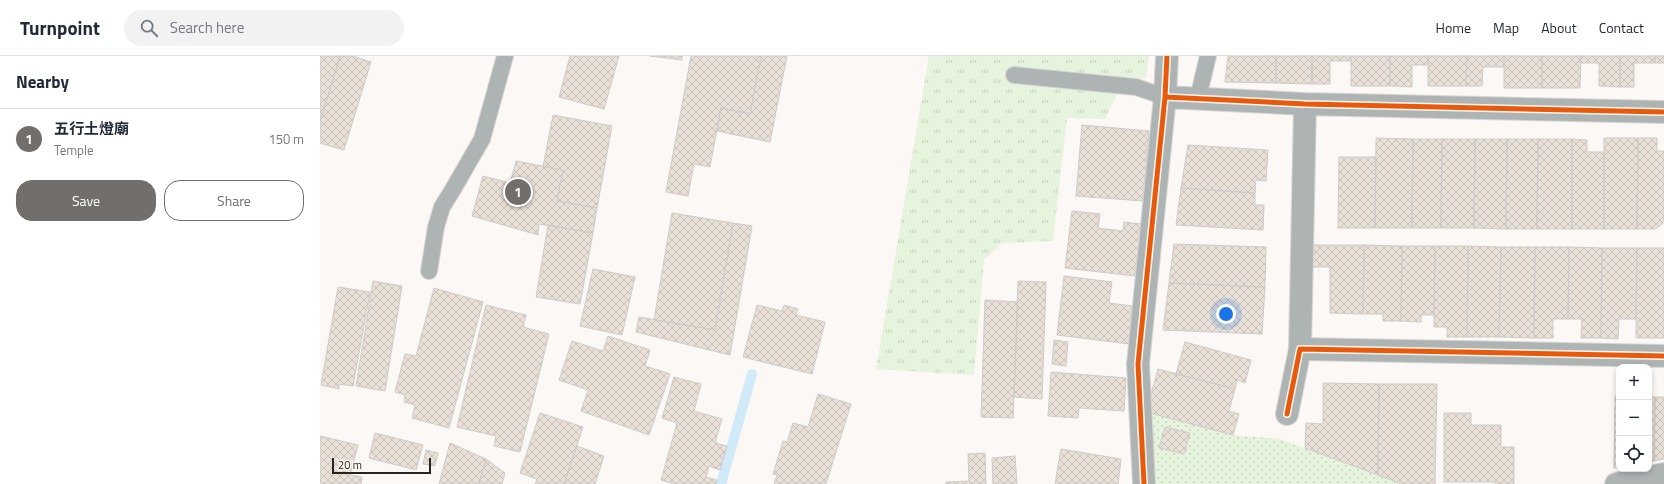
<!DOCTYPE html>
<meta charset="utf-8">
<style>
:root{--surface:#fff;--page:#f2f2f3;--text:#1f2937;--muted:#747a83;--line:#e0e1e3;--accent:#716e6b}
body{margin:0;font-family:"Titillium Web","Noto Sans SC",sans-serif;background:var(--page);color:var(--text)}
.controls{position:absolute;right:12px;bottom:12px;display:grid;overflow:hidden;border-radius:8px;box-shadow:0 2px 6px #0003}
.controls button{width:36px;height:36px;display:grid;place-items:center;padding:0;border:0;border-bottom:1px solid var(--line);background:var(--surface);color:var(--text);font:20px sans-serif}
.scale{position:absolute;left:12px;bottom:10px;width:99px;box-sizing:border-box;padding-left:4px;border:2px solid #272320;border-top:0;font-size:11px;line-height:14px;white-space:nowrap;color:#272320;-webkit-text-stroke:3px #fef7f2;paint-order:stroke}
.you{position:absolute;left:906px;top:258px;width:14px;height:14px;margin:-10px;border:3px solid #fff;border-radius:50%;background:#1a73e8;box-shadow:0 0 0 6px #1a73e833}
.badge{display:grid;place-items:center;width:26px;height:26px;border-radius:50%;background:var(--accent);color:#fff;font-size:13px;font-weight:700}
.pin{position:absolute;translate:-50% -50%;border:2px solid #fff;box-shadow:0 1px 4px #0006}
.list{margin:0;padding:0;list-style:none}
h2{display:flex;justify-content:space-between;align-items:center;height:52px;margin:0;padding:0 16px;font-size:17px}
h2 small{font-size:13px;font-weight:400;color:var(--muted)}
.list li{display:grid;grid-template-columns:26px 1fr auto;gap:12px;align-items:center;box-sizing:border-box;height:60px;padding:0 16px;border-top:1px solid var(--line)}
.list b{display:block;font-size:15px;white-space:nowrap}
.list p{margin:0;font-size:13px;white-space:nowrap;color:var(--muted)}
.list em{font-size:13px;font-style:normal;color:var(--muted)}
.actions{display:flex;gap:8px;padding:12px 16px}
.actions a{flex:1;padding:9px 0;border:1px solid var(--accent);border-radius:16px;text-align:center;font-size:14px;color:var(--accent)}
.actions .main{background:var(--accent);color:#fff}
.icon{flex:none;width:22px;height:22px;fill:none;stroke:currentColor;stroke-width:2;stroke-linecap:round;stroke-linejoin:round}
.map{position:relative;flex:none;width:1344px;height:428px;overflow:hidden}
header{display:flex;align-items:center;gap:24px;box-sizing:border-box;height:56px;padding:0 20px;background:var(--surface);border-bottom:1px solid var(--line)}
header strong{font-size:19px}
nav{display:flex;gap:22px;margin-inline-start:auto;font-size:14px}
.search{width:280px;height:36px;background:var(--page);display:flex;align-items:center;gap:10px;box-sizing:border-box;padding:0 14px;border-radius:22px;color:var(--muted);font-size:15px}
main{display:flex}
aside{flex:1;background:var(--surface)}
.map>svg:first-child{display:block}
.grass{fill:url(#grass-tufts)}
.garden{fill:url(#garden-dots)}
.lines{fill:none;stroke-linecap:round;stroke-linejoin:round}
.stream{stroke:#d0eaf9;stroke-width:10}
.building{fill:url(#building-cross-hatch);stroke:#cecbc8}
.service-casing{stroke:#d8d6d4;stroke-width:18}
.minor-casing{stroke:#d8d6d4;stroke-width:24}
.service{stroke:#aeb4b4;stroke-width:16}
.minor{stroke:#aeb4b4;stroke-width:22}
.cycleway-casing{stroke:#fef7f2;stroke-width:8}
.cycleway{stroke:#e8590c;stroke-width:5}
</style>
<header>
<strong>Turnpoint</strong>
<div class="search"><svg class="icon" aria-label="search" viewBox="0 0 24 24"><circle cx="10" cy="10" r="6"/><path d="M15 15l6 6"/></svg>Search here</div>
<nav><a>Home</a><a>Map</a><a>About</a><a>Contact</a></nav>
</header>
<main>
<aside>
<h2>Nearby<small></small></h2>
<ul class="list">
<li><span class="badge">1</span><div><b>五行土燈廟</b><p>Temple</p></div><em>150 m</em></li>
</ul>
<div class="actions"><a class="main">Save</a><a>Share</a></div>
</aside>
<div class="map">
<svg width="1344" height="428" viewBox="0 0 1344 428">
<defs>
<pattern id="grass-tufts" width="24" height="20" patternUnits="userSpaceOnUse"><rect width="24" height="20" fill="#e6f4dd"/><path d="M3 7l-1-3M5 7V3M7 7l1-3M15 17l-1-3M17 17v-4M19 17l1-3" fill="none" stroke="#c5d1bd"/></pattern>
<pattern id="garden-dots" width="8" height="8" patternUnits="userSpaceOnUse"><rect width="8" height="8" fill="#e6f4dd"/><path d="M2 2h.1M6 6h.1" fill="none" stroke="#c5d1bd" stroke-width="1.8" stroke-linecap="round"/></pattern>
<pattern id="building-cross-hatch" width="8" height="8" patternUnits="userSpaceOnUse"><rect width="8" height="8" fill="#e9e0d8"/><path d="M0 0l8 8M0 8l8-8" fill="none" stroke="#c8c0b9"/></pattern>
</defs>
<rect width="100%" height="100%" fill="#fbf8f5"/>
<path class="grass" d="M609,0h220l-3,22 -21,-1 -20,42 -38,-1 -14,123 -51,2 -18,17 -10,115 -98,-6z"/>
<path class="garden" d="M826,356l87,23 47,4 122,45h-246z"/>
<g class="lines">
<path class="stream" d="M401,428l31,-110"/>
</g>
<path class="building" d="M0,0h20l-20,66z
M20,0h13l18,6 -27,88 -24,-7v-21z
M250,0h49l-15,53 -45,-12z
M330,0h32v4z
M371,0h70l-11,58 -29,-6 -11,59 -16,-3 -6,32 -22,-4z
M441,0h26l-17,86 -53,-11 4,-23 29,6z
M908,0h48v27l-51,-1z
M956,0h36v28l-36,-1z
M992,0h39v5h-21v23h-18z
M1031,0h39v30h-39z
M1070,0h38v9h-16v22l-22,-1z
M1108,0h39l-1,30h-38z
M1147,0h37v11h-21l-1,19h-16z
M1184,0h38v32h-38z
M1222,0h39l-1,32h-38z
M1261,0h39v31l-21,-1v-23h-19z
M1300,0h35v7h-21v24h-14z
M1335,0h9v7h-9z
M233,59l59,11 -15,82 -40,-7 6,-31 -20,-3z
M762,69l67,6 -6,70 -67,-5z
M1056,82l37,1 -1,89h-37z
M1284,82h34l-1,91h-33z
M1318,82h19v13h7v71l-8,7h-19z
M1093,83h29l-1,89h-29z
M1122,83h33l-1,89h-33z
M1155,83h32l-1,90 -32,-1z
M1187,83h31l-1,90h-31z
M1218,83h34v90h-35z
M1252,83l15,1v12h17v77h-32z
M868,89l80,5 -2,31 -10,-1 -1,13 -74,-5z
M1019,101h37l-1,71h-37z
M196,105l47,9 -6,31 40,7 -4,25 -54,-9 -1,11 -66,-19 11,-40 27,7z
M861,132l74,5v12h9l-1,25 -87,-5z
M752,155l28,3 -2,14 25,3 1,-9 17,2 -6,52 -70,-8z
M352,157l61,10 -18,107 -61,-10z
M413,167l19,3 -22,129 -94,-23 3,-15 76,13z
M228,169l45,8 -13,71 -44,-7z
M854,188l92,3 -1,40 -96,-4z
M994,189h50l-1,69 -33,-1v-46h-17z
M1044,189l38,1 -1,75h-18v-7h-20z
M1082,190h33l-1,69h-13v7l-20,-1z
M1115,190h33l-1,91h-20v-10h-13z
M1148,190l33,1 -2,90h-32z
M1181,191h34l-1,91 -35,-1z
M1215,191h34l-1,72h-15v19h-19z
M1249,191l33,1 -1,90h-20l1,-19h-14z
M1282,192h35l-1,71h-17l-1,20 -17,-1z
M1317,192h27v90h-28z
M273,213l42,8 -13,58 -42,-9z
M744,220l48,6 -3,21 24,3 -4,38 -72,-9z
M53,225l29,5 -17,105 -29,-5z
M698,225l28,1 -4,117 -28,-2z
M849,227l96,4 -3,47 -99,-4z
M18,231l32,5 -17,94 -14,-2v5l-18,-4z
M114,232l49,14 -34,126 -37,-10 3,-13 -11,-3 1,-7 -10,-3 10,-38 11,2z
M665,244l33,2 -5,116 -32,-1z
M166,249l40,10 -3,12 26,7 -29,118 -26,-6 2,-10 -39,-9z
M437,249l25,6 2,-6 14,4 -2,6 29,7 -13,52 -69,-17z
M288,280l42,14 -5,16 25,8 -21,61 -68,-24 7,-21 -29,-10 13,-39 31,10z
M734,284l14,2 -2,24 -14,-2z
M865,286l66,18 -6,23 -8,-3 -2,9 -59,-15z
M838,313l77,20 -6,22 10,3 -6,21 -87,-23z
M731,316l75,6 -2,33 -45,-3 -1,10 -30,-2z
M354,321l27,7 -7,27 28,8 -7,24 12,3 -7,24 -11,-4 -3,11 11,3 -1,4h-42l-13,-4 16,-57 -15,-5z
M1003,327l56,1 -1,91 -73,-27 1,-25 17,1z
M1059,328h58l-2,100h-33l-24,-9z
M498,338l33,10 -25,80h-52l3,-9 -4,-1 10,-33 4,1 6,-19 15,4z
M1295,340h4v71l-5,1z
M1329,341h6l-1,64 -5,1z
M1335,341h9v62l-10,2z
M220,357l43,14 -19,57h-29l2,-5 -17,-6z
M1124,357h27v12h30v22h13v37h-19v-2h-51z
M845,371l25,6 -6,21 -25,-6z
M55,377l48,12 -7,25 -47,-12z
M0,380l38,9 -8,30 12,2 -1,7h-41z
M130,387l36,16 -7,25h-40z
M257,390l27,10 -9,28h-31z
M741,393l60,10 -3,25h-63z
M106,394l12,3 -3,13 -12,-2z
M665,397l1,31h-40v-2l23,-1 -1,-27z
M695,400l2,28h-24l-1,-26z
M166,403l19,14 -3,11h-23z"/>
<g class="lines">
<g class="service-casing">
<path id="service" d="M694,19l122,12 29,10
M878,42l10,-42
M109,215l7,-44 6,-20 10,-16 30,-52 23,-83"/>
</g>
<g class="minor-casing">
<path id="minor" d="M845,41l140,7 359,8
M980,293l5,-245
M967,358l13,-65 364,7
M824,428l-6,-120 27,-267 2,-41
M1296,428l48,-10"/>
</g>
<use href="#service" class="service"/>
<use href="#minor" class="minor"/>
<g class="cycleway-casing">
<path id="cycleway" d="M845,41l140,7 359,8
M967,358l13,-65 364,7
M824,428l-6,-120 27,-267 2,-41"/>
</g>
<use href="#cycleway" class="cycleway"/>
</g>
</svg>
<div class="controls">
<button>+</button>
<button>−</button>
<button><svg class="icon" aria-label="locate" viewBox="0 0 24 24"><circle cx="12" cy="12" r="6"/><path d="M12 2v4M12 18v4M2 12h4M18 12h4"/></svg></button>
</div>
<div class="scale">20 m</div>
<div class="you"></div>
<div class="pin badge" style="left:198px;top:136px">1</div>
</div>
</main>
